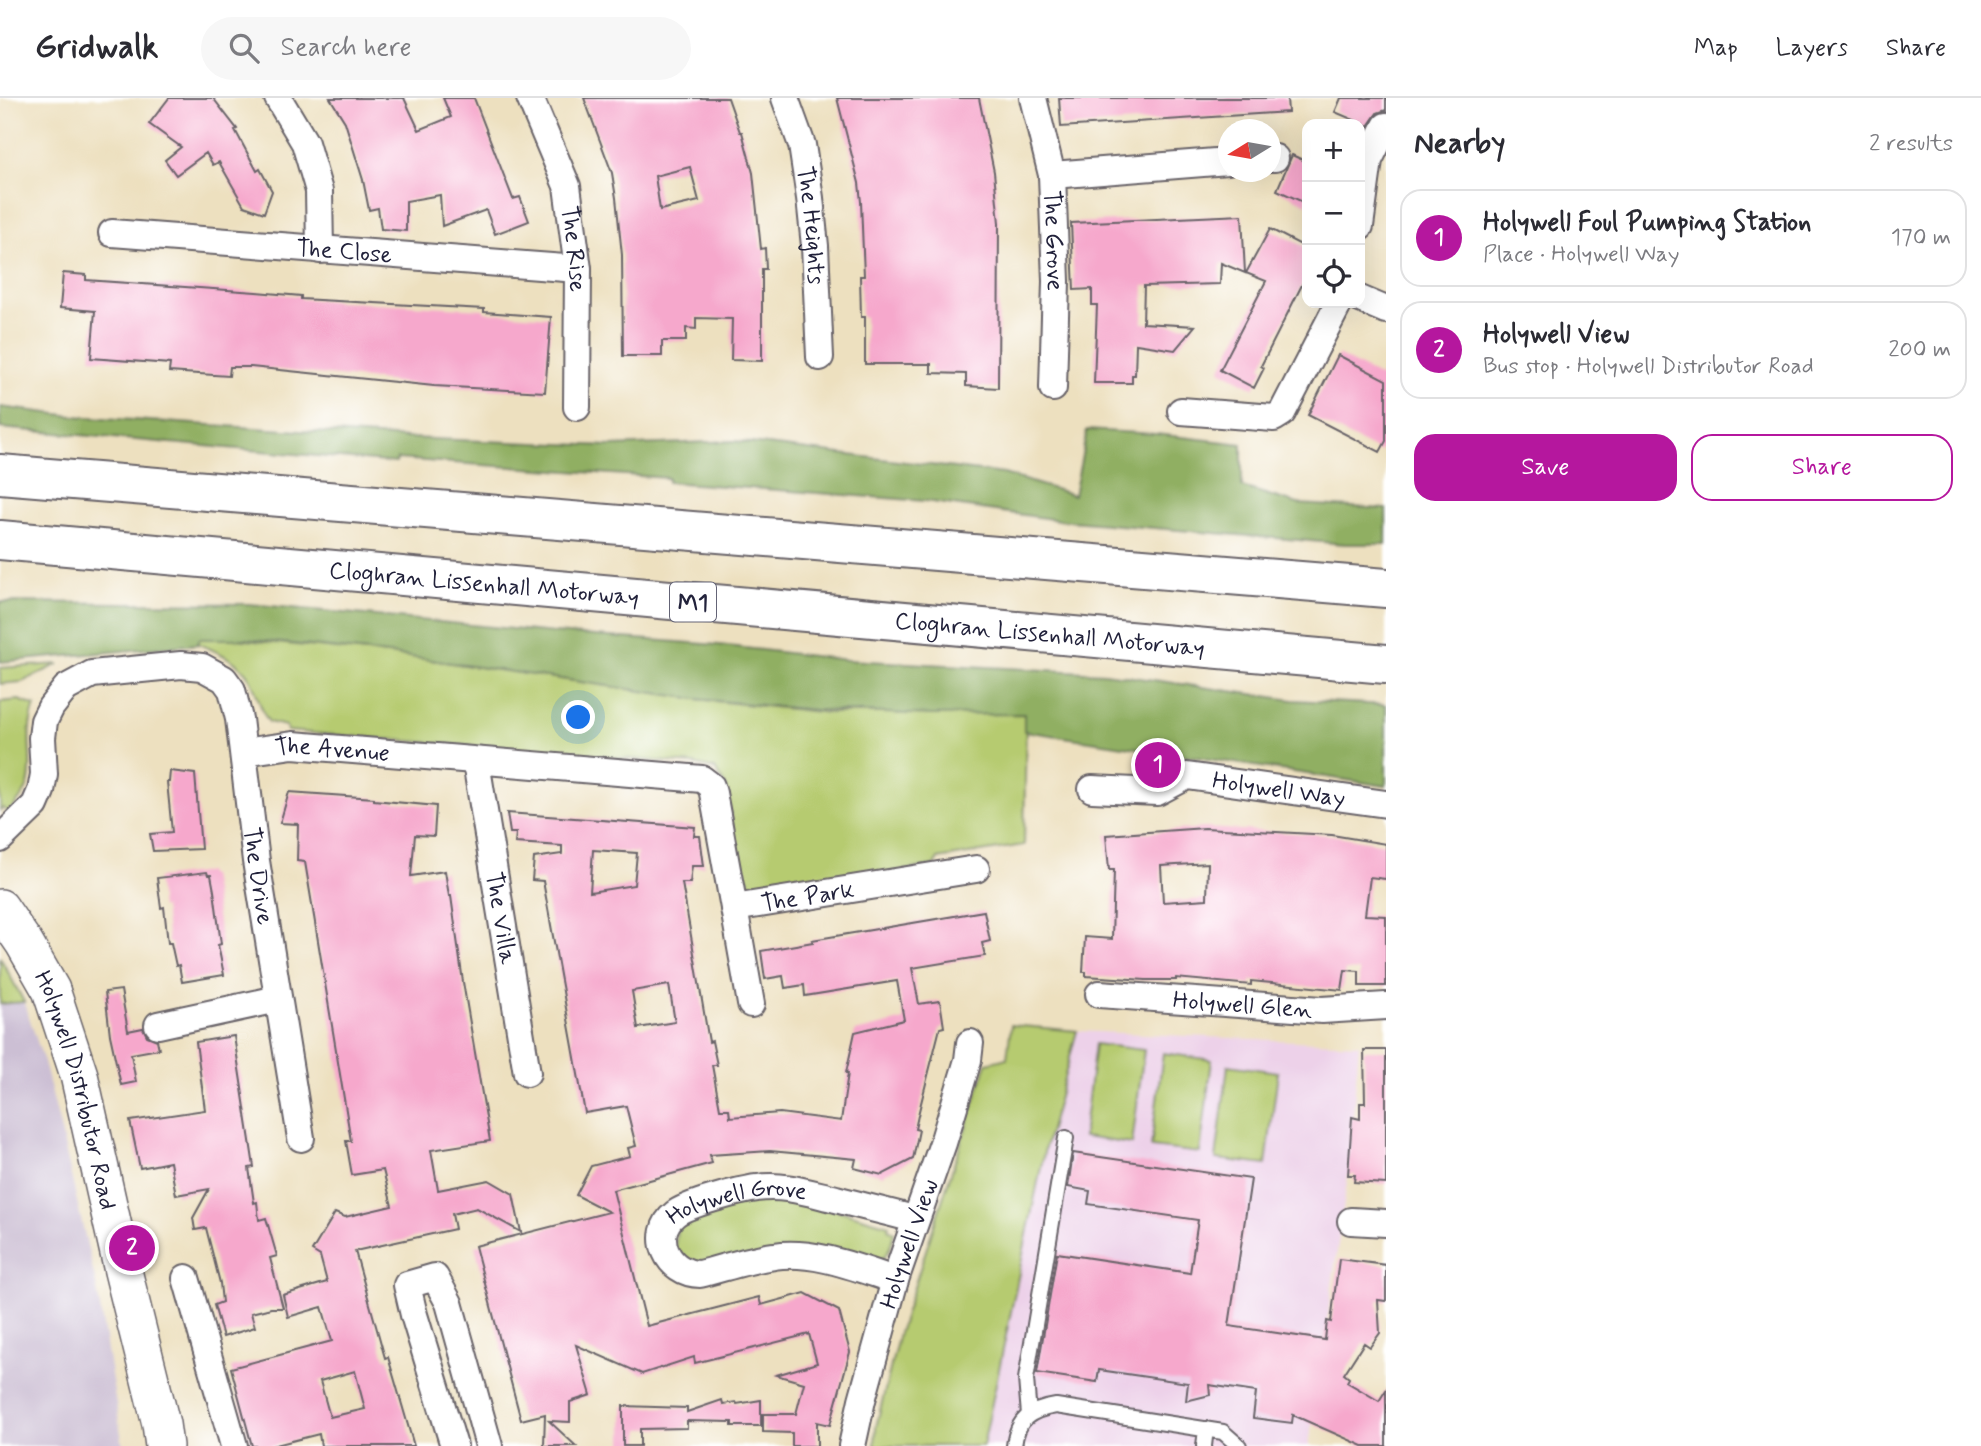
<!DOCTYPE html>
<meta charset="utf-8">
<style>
:root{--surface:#fff;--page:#f7f7f7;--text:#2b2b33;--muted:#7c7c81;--line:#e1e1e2;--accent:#b5179e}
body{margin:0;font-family:Mynerve,sans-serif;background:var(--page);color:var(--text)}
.controls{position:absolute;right:21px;top:21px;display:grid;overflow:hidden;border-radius:14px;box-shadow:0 7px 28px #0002}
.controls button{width:63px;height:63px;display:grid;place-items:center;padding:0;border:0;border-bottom:2px solid var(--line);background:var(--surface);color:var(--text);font:35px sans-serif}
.compass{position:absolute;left:1218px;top:21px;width:63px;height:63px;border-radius:50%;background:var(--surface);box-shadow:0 7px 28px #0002;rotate:259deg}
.you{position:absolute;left:579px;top:620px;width:24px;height:24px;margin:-18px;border:5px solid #fff;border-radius:50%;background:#1a73e8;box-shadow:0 0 0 10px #1a73e833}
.badge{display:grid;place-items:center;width:46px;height:46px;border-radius:50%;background:var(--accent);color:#fff;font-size:23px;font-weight:700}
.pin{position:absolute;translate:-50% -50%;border:4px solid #fff;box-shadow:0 2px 7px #0006}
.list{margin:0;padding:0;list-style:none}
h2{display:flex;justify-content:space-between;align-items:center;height:91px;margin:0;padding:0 28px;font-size:30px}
h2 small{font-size:23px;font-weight:400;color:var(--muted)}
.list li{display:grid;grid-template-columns:46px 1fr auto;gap:21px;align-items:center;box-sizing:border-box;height:98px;margin:0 14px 14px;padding:0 14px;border:2px solid var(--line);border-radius:21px}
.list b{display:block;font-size:26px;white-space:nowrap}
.list p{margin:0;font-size:23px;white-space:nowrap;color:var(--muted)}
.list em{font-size:23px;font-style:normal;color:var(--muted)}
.actions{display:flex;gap:14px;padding:21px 28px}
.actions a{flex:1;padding:16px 0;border:2px solid var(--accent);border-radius:21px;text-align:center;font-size:24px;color:var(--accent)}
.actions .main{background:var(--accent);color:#fff}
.icon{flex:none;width:38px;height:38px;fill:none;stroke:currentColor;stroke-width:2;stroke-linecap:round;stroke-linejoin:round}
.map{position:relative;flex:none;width:1386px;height:1348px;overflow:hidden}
header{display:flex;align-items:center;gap:42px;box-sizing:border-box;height:98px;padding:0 35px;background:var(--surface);border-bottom:2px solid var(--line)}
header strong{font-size:33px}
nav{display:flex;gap:38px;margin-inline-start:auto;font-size:24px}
.search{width:490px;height:63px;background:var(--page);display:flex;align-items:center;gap:18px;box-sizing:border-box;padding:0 24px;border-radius:38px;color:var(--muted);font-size:26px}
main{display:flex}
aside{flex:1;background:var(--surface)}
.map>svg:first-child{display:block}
.built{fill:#edd1e9}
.industrial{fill:#ccbfd4}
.green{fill:#b6cb70;stroke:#6c7656;stroke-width:2}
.forest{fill:#90af62;stroke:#59684e;stroke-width:2}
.building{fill:#f6a8cc;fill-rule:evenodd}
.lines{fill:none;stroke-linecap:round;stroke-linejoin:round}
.lane-casing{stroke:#696469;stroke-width:18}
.street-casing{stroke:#696469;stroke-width:30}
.secondary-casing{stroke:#696469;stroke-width:40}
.highway-casing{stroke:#696469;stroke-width:42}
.lane{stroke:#fff;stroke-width:14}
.street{stroke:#fff;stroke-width:26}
.secondary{stroke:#fff;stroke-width:37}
.highway{stroke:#fff;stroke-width:38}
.labels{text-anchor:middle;stroke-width:5;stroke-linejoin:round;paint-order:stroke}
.shield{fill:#fff;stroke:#646476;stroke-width:2}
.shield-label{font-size:23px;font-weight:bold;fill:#22223b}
.street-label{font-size:24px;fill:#22223b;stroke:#fff}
</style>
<header>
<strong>Gridwalk</strong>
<div class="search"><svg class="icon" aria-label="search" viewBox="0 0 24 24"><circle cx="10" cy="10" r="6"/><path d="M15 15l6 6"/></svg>Search here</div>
<nav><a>Map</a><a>Layers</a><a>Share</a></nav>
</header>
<main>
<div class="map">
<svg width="1386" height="1348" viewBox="0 0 1386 1348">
<rect width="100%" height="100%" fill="#fff"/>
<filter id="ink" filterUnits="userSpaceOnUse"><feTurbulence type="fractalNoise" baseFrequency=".0143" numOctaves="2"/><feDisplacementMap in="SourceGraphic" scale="14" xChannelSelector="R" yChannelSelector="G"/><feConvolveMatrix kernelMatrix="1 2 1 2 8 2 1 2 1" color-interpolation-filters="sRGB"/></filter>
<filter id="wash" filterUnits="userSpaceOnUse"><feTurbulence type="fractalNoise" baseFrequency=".00686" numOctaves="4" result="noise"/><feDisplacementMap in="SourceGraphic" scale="28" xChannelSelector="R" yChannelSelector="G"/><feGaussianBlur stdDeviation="1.57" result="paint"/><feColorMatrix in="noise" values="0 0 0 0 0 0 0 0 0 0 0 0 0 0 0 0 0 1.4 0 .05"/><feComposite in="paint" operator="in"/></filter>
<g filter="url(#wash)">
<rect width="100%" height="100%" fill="#ede0bf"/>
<path class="built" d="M1077,933l282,13 -11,131 -39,271h-326l62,-298z"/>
<path class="industrial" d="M24,904l20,60 12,48 40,174 27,162h-123v-442z"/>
<path class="green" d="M214,539l183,18 299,44 133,14h197l-2,132 -86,14 -3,6 -159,27 -26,-9 -9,-16 -16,-82 -10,-16 -22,-5 -405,-33 -2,-5 -17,-4c-8,-11 -10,-22 -15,-35 -9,-24 -33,-34 -55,-43l-1,-5z
M59,566l-37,18 -22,2v-16z
M19,602l16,6c-12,31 0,54 -7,79 -4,11 -12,19 -20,28l-4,-5 -4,3v-109z
M0,859l24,45 -24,2z
M1011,927l66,6 -32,117 -62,298h-108l1,-19 23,-94 88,-270 20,-5z
M1095,946l49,6 -12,94 -49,-7z
M1163,955l49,7 -12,93 -49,-6z
M1228,967l50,7 -12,93 -50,-6z
M782,1096l107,31 -1,4 6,3c-3,12 -5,27 -19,30l-179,3 -21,-16 2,-22 29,-15z"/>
<path class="forest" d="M0,309l73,9 335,22 203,8 123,-5 270,33 70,21 13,-65 69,4 86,10v43l56,17 88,5v35h-41l-286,-24 -134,-19 -257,-19v-4l-271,-19 -1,4 -396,-35z
M0,504l250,2 304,29 165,12 128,15 258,13 188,27 93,5v81l-362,-55v-17l-93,1 -116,-5 -119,-11 -299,-44 -152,-16h-46v5l-199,18z"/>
<g id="blocks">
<path class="building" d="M169,0h44l24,31 -2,1 22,41 3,-2 12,22 -8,22 -20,-7 -25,-44 -6,3 -7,-12 -30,22 -11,-15 16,-13 -32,-23z
M330,0h74l15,32 32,-13 -8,-19h31l39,101 7,-2 9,24 -34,13 -9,-24 -44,16 -2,-31 -34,6v30l-25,-2 -3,-21 -9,2 -6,-30 -18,-58z
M584,0h144l12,34h2l11,41 8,76 4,-1 1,21h-4v92l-31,-1 1,-41 -36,-1v11l-10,-1v13h-24v15h-39l-1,-101 -6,-57 -4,-25zM690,69l9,34 -39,9 -5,-34z
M837,0h142l15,74 5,51 -1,165 -32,-2v-12l-35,-1v-9h-66v-47h-4l-1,-41h4l-3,-74 -2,-19z
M1059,0h228l1,14 -227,15z
M1341,0h45v12l-9,3 -9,13 -33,-14z
M1292,57l15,7v42l-30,-14z
M1242,117l3,58 -24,-10 -1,21 -76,2 -1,37 52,3 -20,24 -39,-6 -1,31h-3v8h-38l3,-78h-5v-16l-18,1 -3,-67z
M1270,131l37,19v27l-46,91 3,2 -10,20 -34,-18 46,-89 -20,-8z
M63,175l23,2v5l170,12 45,4v3l183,10v3l67,5 -6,75 -111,-6 -183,-19h-21l-1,9 -60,-4 1,-8 -79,-6 4,-47 -35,-3z
M1338,257l48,25v61l-6,11 -72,-37z
M170,673l25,3 6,75 -48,2 -3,-17 22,-2 -5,-50h2z
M289,694l85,6v2l62,6 -2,30 -19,-1 -4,41 34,-5 4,25h2l12,86 27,159 -59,9 7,40 51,-10 24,14 8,38 -44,-24 -25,6 3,15 -100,22 30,107 3,-1 26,89h-93l-2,-12 -47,12h-20l-21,-78 101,-27 -10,-34 -34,10 -5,-22 44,-13 -7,-26 -8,-5 23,-38 10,4 47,-11 -9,-36 -31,5 -6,-34h5l-46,-279 -8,-1 1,-37 -18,-1zM355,1273l10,38 -35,8 -10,-36z
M507,715l188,14 -1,9h6l4,30h-12l-2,17h-8l27,159 3,-1 5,24h-5l8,44h9l1,8 50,-4 61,8 7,-48h-2l9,-41 49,-12 -7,-39 -92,15 -1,-11 -19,3 -2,-12 -18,3 -4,-28 52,-9 -1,-2 172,-29 6,30 -8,2 3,13 -73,12 7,36 21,-3 4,26 -4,1 -21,83 -4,18 4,1 -6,29 -31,16 -28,-7 2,-9 -86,-8 -60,4 2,8 -99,27 34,136 112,-29 2,8 44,-12 34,18 11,41 -20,73 -13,-3v24h-25v-13l-29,-1v-18h33l8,-31 -28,-8 41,-12 -8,-29 -114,29 -1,-6 -52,17 -66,-29 15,50 -21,7v20l-21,-1 27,25h-32l1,-32 -24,6 -46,-174 134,-34 -33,-17 15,-29 39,-10 -2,-8 8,-2 -10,-40 -41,7 -42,-232 -11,-1 2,-22 28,-4v-8l-47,-3 1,-10h-6zM593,752l44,3 -3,32 -44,7zM669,887l6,37 -37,6 -6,-37z
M1205,730l127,7 54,9v35l-16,-2 -5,38 21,1v70h-27v-15l-14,-1 -3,20 -91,-9v4l-75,-7v2h-30l-60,-4v-4h-3l2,-35 27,2 2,-69h-5l-3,-35zM1208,765l-1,36 -44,3 -2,-36z
M207,774l1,3h3l3,16 7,53 -3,1 6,30 -42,7 -3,-17 -3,1 -5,-23h-3l-4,-36 -3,1 -4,-30z
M121,892l7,41 15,-3 4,8 10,4 2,9 -28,5 5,28 -15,3 -11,-50 -5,-43z
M234,938l20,131 -5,1 5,35 3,-1 2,18 7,-2 11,38 -7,2 13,50h-12l-20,5 4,14 -32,10 -9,-32 8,-3 -2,-19 -14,-55 -11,2 -2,-12 16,-29 -33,6 -6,-33 -30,6 -10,-47 75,-11 -9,-68z
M1364,952h22v134l-32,-2 1,-7h-7l4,-58 8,2v-16h5z
M1073,1055l178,26 -22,147 96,14 2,-19 4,1 8,-63 47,6v36l-8,-1 2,33 -10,14 -6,-4 -20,31 5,4 -2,4 32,19 7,-11v56h-23l-70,-31 -1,8 -39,-5 3,-26 -47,-7 1,10 -24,6 2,-18 -89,-13 -2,12 -60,-9 20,-120 133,20 8,-53 -110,-16 2,-13 -22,-4z
M722,1302l1,4 13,-2 1,2 24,-4v26h-29v-4l-45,-1v7l-47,1v17h-17v-40l64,2v4z"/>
</g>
</g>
<g filter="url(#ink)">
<use href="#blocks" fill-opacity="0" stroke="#696469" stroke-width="2"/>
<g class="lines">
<g class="lane-casing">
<path id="lane" d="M1029,1317l-3,-36 40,-241
M1014,1348c3,-27 16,-36 42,-40l167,26 16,14
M1204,1348l2,-17"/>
</g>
<g class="street-casing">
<g id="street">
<path d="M278,0l27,45 14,48 1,59"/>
<path id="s1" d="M530,0l37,88 11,83 -1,138"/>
<path id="s2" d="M785,0l17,47 8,53 5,48 5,111"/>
<path id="s3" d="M1033,0l19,77 4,106 -3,107"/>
<path d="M1270,60h5"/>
<path d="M1052,77l176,-14"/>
<path d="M1360,128l9,-66 17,-34"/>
<path id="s4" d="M112,135l466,36"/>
<path d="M1360,201l26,11"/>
<path d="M1181,313l93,7 8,-5 57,-110"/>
<path id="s5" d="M244,654l49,-7 409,34 9,7 2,7 21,115"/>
<path id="s6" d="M476,664l51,311"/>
<path id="s7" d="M1092,691l65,3 30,-16 199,28"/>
<path id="s8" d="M0,741l35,-34 6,-14 3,-17 -2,-36 2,-17 7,-14 15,-19 26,-14 89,-9 21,2 22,12 8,11 7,29 17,142 45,277"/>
<path id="s9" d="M1099,896l223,16 64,-4"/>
<path id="s10" d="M751,906l-17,-96 242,-39"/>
<path d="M158,927l120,-26"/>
<path d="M1351,1123l35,2"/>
<path d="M186,1180l48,168"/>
<path id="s11" d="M895,1182c-38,-12 -81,-30 -121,-24 -25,3 -50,12 -74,18 -33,0 -50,-40 -25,-60 12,-10 66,-24 82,-26 27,-4 53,5 79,11 26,7 52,13 78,20"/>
<path d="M454,1348l-40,-131 -7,-30 28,-8 14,26 40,143"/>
<path id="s12" d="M852,1348l10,-46 33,-120 48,-137 25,-83 2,-17"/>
</g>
</g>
<g class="secondary-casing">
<g id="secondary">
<path id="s13" d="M0,810l24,35 27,47 28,85 44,196 38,153 3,22"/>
</g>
</g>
<g class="highway-casing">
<g id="highway">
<path d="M0,376l1386,114"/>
<path id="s14" d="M0,442l1386,124"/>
</g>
</g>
<use href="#lane" class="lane"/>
<use href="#street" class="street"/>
<use href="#secondary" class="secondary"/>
<use href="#highway" class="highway"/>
</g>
</g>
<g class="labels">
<rect class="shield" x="670" y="484.5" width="46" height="39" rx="5"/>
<g class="shield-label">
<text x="693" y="512">M1</text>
</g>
<g class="street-label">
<text dy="8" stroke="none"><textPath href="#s2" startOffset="131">The Heights</textPath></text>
<text dy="8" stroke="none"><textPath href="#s3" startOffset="145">The Grove</textPath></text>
<text dy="8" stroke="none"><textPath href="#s1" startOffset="159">The Rise</textPath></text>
<text dy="8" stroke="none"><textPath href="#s4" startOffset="233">The Close</textPath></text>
<text dy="8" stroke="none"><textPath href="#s14" startOffset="486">Cloghran Lissenhall Motorway</textPath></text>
<text dy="8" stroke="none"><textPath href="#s14" startOffset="1054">Cloghran Lissenhall Motorway</textPath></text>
<text dy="8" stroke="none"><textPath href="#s5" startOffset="89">The Avenue</textPath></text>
<text dy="8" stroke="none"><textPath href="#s7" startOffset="192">Holywell Way</textPath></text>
<text dy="8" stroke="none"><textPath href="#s8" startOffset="541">The Drive</textPath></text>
<text dy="8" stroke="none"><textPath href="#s10" startOffset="172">The Park</textPath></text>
<text dy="8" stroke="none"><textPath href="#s6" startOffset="158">The Villa</textPath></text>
<text dy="8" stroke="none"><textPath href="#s9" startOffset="144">Holywell Glen</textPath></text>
<text dy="8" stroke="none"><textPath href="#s13" startOffset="200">Holywell Distributor Road</textPath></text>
<text dy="8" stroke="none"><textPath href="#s11" startOffset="350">Holywell Grove</textPath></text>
<text dy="8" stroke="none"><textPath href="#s12" startOffset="210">Holywell View</textPath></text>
</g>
</g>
</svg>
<div class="controls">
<button>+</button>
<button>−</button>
<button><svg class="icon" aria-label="locate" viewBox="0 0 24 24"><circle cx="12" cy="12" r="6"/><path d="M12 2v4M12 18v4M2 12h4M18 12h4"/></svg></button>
</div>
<svg class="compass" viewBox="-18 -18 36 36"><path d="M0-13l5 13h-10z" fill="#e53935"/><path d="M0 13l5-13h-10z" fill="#7c7c81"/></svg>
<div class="you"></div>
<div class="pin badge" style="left:1158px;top:667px">1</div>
<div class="pin badge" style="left:132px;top:1150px">2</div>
</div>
<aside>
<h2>Nearby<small>2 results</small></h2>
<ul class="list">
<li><span class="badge">1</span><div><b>Holywell Foul Pumping Station</b><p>Place · Holywell Way</p></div><em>170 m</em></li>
<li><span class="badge">2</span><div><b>Holywell View</b><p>Bus stop · Holywell Distributor Road</p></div><em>200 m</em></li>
</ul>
<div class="actions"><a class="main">Save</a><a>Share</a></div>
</aside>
</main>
